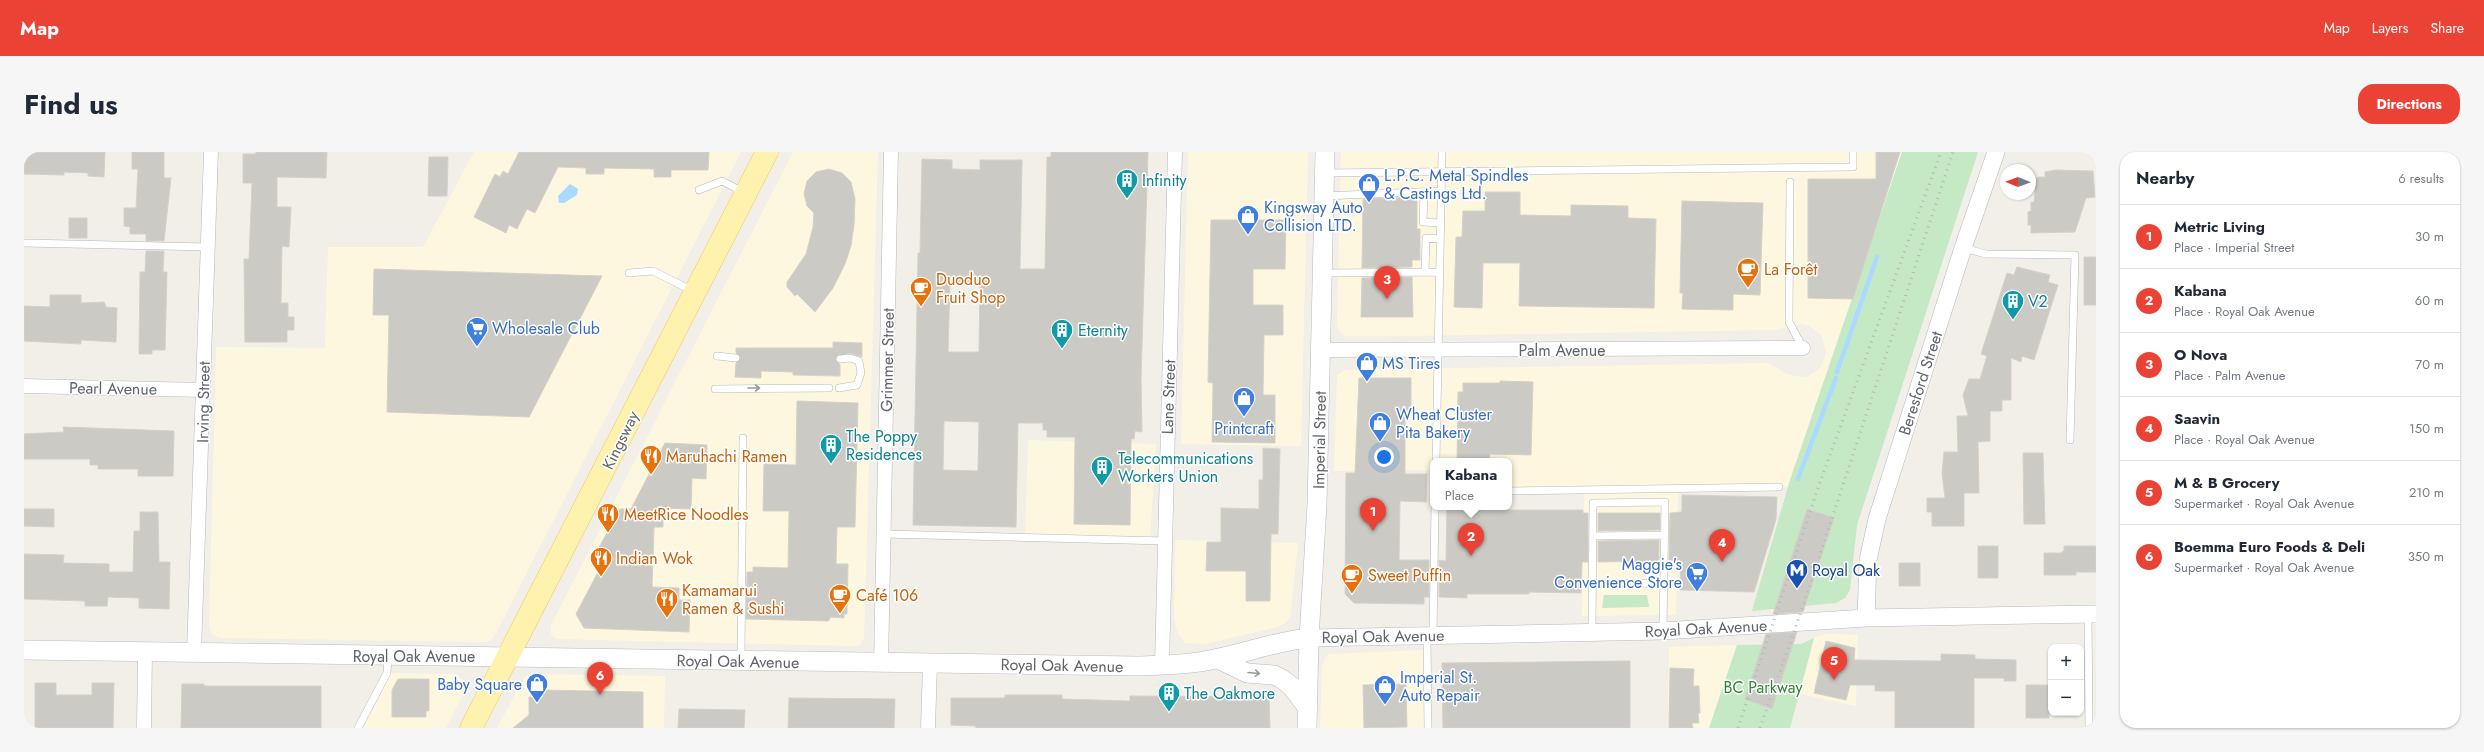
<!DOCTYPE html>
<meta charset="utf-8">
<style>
:root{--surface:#fff;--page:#f6f6f7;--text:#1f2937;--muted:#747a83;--line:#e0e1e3;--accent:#ea4335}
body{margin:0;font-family:Jost,sans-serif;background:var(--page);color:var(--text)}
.controls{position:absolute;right:12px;bottom:12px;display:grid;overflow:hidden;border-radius:8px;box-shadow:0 1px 3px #0004}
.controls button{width:36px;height:36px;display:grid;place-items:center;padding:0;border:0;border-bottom:1px solid var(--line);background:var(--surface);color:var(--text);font:20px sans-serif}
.compass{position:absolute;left:1976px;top:12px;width:36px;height:36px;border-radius:50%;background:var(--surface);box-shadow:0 1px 3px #0004;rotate:271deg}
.you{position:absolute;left:1360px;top:305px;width:14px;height:14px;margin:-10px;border:3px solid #fff;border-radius:50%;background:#1a73e8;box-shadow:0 0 0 6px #1a73e833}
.badge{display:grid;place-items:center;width:26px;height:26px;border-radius:50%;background:var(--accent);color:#fff;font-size:13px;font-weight:700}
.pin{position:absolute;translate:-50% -33px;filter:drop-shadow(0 1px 2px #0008)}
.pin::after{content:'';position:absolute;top:21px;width:14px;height:12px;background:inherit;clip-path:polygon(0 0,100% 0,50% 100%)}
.popup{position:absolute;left:1406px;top:306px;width:82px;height:52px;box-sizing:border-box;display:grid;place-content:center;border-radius:8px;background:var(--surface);filter:drop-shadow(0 1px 3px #0005);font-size:13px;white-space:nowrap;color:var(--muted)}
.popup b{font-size:15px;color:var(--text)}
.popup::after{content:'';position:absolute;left:50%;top:100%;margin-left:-8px;border:8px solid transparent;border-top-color:var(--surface)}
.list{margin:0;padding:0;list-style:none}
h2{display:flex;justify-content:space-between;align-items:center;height:52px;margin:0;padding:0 16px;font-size:17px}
h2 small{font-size:13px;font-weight:400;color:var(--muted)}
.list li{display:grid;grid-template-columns:26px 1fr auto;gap:12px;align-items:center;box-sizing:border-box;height:64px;padding:0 16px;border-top:1px solid var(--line)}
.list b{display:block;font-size:15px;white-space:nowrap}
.list p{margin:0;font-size:13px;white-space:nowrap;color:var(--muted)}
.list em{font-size:13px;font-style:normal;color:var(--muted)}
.map{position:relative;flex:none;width:2072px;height:576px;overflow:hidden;border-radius:16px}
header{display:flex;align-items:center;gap:24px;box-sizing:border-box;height:56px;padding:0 20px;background:var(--accent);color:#fff}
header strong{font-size:19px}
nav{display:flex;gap:22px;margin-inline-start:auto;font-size:14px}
.intro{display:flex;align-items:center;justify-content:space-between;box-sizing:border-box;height:96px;padding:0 24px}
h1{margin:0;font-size:28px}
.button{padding:10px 18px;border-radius:16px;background:var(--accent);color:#fff;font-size:14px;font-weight:700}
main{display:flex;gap:24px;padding:0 24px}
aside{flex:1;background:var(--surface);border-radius:16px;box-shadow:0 1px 3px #0004}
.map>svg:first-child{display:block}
.commercial{fill:#fef7e0}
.green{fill:#c5e8c5}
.water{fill:#aadaff}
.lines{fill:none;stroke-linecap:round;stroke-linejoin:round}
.stream{stroke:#aadaff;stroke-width:4.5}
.building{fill:#cccac5;stroke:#d6d1c6;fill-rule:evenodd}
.service-casing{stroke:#b5b8bc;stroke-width:8}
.minor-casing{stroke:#b5b8bc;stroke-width:15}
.tertiary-casing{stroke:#b5b8bc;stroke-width:18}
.secondary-casing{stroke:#b6babf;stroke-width:20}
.primary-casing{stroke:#f2c960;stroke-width:23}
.service{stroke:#fff;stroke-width:7}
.minor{stroke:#fff;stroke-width:14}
.tertiary{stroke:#fff;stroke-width:17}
.secondary{stroke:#fff;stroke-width:19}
.primary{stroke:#fff2af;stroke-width:22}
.rail{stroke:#b6b7b8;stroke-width:3;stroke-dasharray:1 5;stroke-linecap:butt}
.oneway{stroke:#979a9d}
.labels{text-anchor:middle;stroke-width:3;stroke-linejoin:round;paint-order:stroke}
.shop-label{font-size:16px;fill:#366cbe;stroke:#fff;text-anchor:start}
.culture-label{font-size:16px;fill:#0d838f;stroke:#fff;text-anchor:start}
.food-label{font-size:16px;fill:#c56008;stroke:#fff;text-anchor:start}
.street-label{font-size:16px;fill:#5f6368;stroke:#fff}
.transit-label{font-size:16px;fill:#164399;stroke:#fff;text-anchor:start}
.park-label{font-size:16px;fill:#348238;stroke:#fff}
</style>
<header>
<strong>Map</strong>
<nav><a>Map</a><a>Layers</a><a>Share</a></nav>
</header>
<div class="intro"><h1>Find us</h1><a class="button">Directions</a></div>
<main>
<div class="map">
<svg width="2072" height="576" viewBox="0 0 2072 576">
<rect width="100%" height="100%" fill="#f1efe8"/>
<path class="commercial" d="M450,0h267l-248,487 -7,3 -266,-4 -7,-3 -4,-7 7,-281 109,1 3,-101h95z
M769,0h85l-14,486 -4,7 -8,1 -296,-7 -5,-5v-9z
M1164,0h120l-7,294 -120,-2z
M1317,0h561l-113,335h-111l-2,128 -94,1 2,-127 -75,2v-30h-76v9l-99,1 3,-96 8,-5 424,-7 18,11 14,3 8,-1 12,-9 5,-15 -4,-16 -13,-10 -7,-2 -27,6 -429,7 -5,-4 -4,-8z
M1004,288l128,4 -6,97 -125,-3z
M1151,388l123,3 -8,74 -5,6 -8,4 -71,17 -21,-1 -8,-12 -3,-15z
M1800,482l34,1 -2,71 -56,-12 14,-56z
M1713,493l-28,83h-41l1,-81z
M1400,498l3,78h-107l2,-60 3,-10 5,-4z
M363,521l69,1 9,7 1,8 -20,39h-87z
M505,522l136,2 -1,52h-167l27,-50z"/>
<path class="green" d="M1878,0h76l-121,373 -7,65 -5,8 -9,5 -84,8 38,-131z
M1580,443h43l2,12 -47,1z
M1790,486l-24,90h-81l28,-83 64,-1z"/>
<path class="water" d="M546,32l8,5 -1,6 -13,8h-5l-1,-7z"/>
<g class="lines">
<path class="stream" d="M1813,220l40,-115
M1774,327l38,-101"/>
</g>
<path class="building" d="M0,0h81l-1,25 -16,-1v-3l-24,-1v3l-40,-1z
M108,0h32v26h7l-7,63h-18v-7h-16v-7l-6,-1v-18h12l2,-39h-6z
M232,0h71l-1,26 -49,-1v30h14l-2,40 -7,-1 -1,57h7v14h6v13h-7v12h-42l-1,-83h5l3,-76h-9v-29h13z
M495,0h190l-1,18h-37v7h-17v-8l-50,-1v6h-18v-6l-28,-1 -23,46 -8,-4 -10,20 -8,-4 -3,8 -32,-16 21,-43 5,3 3,-6 5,3z
M1027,0h97l-7,226 1,54 -7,-1 -1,8h-3l-1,86 -56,-1 1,-87h-28v-7h-4v-7h-25l-2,104 -103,-2 5,-272h2l2,-94 30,1v9l28,1v-10h42l-2,109h25l2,-112h4zM926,130h30l-1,70h-31zM920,269l35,1 -1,49 -35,-1z
M1852,0h24l-47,147 -45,-1v-119h68z
M405,5h19l-1,39h-19z
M805,17l13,4 9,9 4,17 -1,26 -3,21 -6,18 -12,24 -18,24 -18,-18 -2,2 -8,-9v-5l19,-28 7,-27 1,-14 -7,-7 -3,-12 3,-13 9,-9z
M2031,18l38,1 2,26 -9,1 -11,34 -44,1v-8h-3v-13l3,-1v-9h3l2,-21 2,-4h7v-5z
M1461,40h35v23l51,1v-11l57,1v12l28,1 -2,89 -135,-2 1,-43h-37l-1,45 -28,-1 2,-70h6l1,-26h22z
M1393,45v32h3v31h-8v7l-50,1 1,-69z
M1658,49l81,2 -3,92 -27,-1v16l-51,-1 1,-16h-3z
M45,66h18v20h-18z
M1187,68h75l-1,49h-32v36h30v30h-19l-1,60h12v48l-63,-1 1,-59 -5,-1z
M122,99h18l-1,21h4l-2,78h-13v4h-13l1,-82h5z
M2060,105h12v48h-12z
M1993,115l33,8 -2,7 10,3 -10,31 -14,44 -12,-4 -1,6 -10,-4v42h-9v11h-12v30l-12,1 1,51h-15v33h-32v-14h-5v-14h18l-3,-25 2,-21h14l-1,-36h11l-5,-21 6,-16h11l7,-23 -6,-2 26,-81 7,2z
M350,117l228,7 -73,141 -142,-5 2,-97h-16z
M1388,125l1,40h-52l1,-39z
M26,143h31v8l23,-1 2,5 11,1 -1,34 -35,-2v4l-57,-3v-35l26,1z
M809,190l29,1v14l-12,-4 -14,4v5l4,2v12l-47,-1v-3l-32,-1v7l-26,-1 1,-14 5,-5 -5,-5v-5h97z
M1335,226h52v37h-6v59h22l-1,28 -26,-1 -1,59h30v37h-5v7l-70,-1 -9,-9 1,-121h9z
M1476,229l33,1 -2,73 -41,-1 -1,7h-32l1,-69h5v-9h37z
M773,249l61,2 -3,124h-18l-1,37h12l-1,50h-3v4l-13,-1 -3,4 -82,-2 1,-47h6v-5l35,1 1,-57h-26l1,-47 32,1z
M39,275l111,4 -1,45h-35v-7h-40v-4h-8v-6h-66v-25l40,-2z
M641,291l42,2 -1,34 -14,-1 -1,31 -28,-1v19h-9l-2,60 27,1v12h11l-1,32 -105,-4 -8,-14 31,-59 -11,-2 24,-44h11z
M1239,296l17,1 -2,85h-7l-1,67h-24v-30h-40l1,-29h14v-34l38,1v-29h4z
M1999,301h20l2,71h-21z
M1658,343l95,2 -1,22 -22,73 -74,-2 1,-30h-12l1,-47 12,-1z
M1423,355l22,1v2h114v3h5v49h-6l-1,31 -52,-1v2h-62v4l-28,-1v-37l7,1z
M0,357h30v18l-30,-1z
M1783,357l27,9 -31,94 -30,2z
M116,360h18l1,50h11l-1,47 -30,-1v-10l-31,-1 -1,9h-22v-5l-61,-2v-45l40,1 -1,8 46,1v8h24l1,-41h6z
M1574,361h62v17l-62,1z
M1635,388v21l-61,1v-21z
M1954,394h20v32h-20z
M2040,394h32v26h-20v3h-32v-22h16l4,-2z
M1875,411h21v23h-21z
M1773,480l-25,77 -27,-10 21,-65z
M1802,489l29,7 -1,12 87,1v-7l34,1v4l41,1v21h-12v-3h-30v50h-79v-37h-20v-6h-25l-4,15 -32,-7z
M1606,509v67h-187l-1,-65z
M1646,516l24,1 -1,17h6l1,27h-2l1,10h-7l1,5h-24z
M374,527h31v32h-3v6h-34v-27z
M11,531h21v12h36v-12h22l-1,45h-78z
M158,532h22v2h117v42h-140z
M1382,532l1,43 -43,1 -1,-43z
M2002,533h23v33h-23z
M518,538l101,2v36h-130l16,-13v-18h13z
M981,543h57v4l68,2v-5l139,1 1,31h-294v-2l-25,-1v-27h54z
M765,546l106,1 -1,29h-106z
M655,557l66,1 -1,18h-66z"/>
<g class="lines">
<g class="service-casing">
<path id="service" d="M1300,21l529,-6v-15
M1766,30l-1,140 14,26
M675,38l23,-9 23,12
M1400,40l-1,30 17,1
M1300,44l117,-5
M0,91l184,4
M1939,96l23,6 89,1 -5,185
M1401,120l1,-34 14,1
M605,121l24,-2 40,20
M1299,121l117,-1
M693,204l19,2
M815,236l18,-3 4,-12 -2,-12 -9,-3 -10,1
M691,237l114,-1
M1412,309l6,-309
M1485,339l270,-4
M859,382l282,7
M1569,384l71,-1
M1568,432l72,-1
M2064,462l1,114
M1568,480l1,-129 72,-1 -2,129
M1409,482l2,-127
M1403,484l1,92
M717,507l2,-221
M334,576l29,-55 1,-16"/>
</g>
<g class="minor-casing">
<path id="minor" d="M1297,198l482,-2
M0,234l179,4
M170,500l17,-500
M857,512l10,-512
M1138,513l13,-513
M120,576l1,-76
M904,576l2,-64"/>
</g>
<g class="tertiary-casing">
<path id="tertiary" d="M1842,466l2,-58 9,-41 86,-271 33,-96
M1285,486l354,-7 203,-13 230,-4"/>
</g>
<g class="secondary-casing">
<path id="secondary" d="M0,498l1112,16c27,-1 56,-1 83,-8 30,-6 58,-17 90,-20
M1194,507l29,14 27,2 8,4 10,8 15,20
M1283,576l2,-90 8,-133 8,-353"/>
</g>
<g class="primary-casing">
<path id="primary" d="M447,576l296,-576"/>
</g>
<use href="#service" class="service"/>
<use href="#minor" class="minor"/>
<use href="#tertiary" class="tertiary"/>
<use href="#secondary" class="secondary"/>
<use href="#primary" class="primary"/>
<path class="rail" d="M1714,576l81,-243 122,-333
M1736,576l42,-119 151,-457"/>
</g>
<defs><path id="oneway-shaft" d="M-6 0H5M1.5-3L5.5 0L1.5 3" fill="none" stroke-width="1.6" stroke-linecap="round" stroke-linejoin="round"/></defs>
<g class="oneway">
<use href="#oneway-shaft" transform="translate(730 236)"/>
<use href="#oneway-shaft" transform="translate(1230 521) rotate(5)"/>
</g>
<defs>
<g id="building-pin" transform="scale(1.15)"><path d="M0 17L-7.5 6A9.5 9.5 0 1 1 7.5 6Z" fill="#0f9aa8" stroke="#fff"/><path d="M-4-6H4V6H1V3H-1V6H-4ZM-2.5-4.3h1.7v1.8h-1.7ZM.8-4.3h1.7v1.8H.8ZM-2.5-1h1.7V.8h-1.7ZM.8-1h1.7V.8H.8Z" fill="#fff"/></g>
<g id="shop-pin" transform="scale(1.15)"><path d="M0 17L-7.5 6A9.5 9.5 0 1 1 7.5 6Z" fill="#3f7fe0" stroke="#fff"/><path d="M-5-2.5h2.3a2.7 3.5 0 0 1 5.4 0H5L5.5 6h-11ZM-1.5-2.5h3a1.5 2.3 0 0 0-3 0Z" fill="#fff"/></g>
<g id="cafe-pin" transform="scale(1.15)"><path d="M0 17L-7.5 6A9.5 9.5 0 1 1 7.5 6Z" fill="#e8710a" stroke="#fff"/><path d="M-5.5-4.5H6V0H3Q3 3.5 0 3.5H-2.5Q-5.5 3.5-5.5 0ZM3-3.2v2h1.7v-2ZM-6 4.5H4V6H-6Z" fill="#fff"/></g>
<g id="supermarket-pin" transform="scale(1.15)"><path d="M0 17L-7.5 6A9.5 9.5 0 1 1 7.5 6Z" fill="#3f7fe0" stroke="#fff"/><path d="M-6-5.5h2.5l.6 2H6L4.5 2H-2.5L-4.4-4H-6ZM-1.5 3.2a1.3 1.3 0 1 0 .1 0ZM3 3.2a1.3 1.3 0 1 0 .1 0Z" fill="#fff"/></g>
<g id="restaurant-pin" transform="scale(1.15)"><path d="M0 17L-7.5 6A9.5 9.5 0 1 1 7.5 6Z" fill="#e8710a" stroke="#fff"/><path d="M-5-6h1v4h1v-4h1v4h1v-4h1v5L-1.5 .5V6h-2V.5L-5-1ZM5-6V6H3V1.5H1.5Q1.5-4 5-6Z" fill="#fff"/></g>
<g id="metro-pin" transform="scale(1.15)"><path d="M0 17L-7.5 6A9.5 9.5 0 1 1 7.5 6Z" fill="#1a4fb4" stroke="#fff"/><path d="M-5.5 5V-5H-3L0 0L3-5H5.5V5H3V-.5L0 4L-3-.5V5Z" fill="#fff"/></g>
</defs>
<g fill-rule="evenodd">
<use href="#building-pin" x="1103" y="28"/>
<use href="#shop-pin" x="1345" y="32"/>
<use href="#shop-pin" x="1224" y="64"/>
<use href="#cafe-pin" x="1724" y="117"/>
<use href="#cafe-pin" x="897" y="136"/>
<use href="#building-pin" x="1989" y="149"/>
<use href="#supermarket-pin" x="453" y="176"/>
<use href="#building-pin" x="1038" y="178"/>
<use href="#shop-pin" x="1343" y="211"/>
<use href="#shop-pin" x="1220" y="246"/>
<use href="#shop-pin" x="1356" y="271"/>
<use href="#building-pin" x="807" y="293"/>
<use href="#restaurant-pin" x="627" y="304"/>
<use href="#building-pin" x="1078" y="315"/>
<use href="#restaurant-pin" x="584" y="362"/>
<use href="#restaurant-pin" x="577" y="406"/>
<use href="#metro-pin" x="1773" y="418"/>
<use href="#supermarket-pin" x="1673" y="421"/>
<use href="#cafe-pin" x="1328" y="423"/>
<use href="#cafe-pin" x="816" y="443"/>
<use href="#restaurant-pin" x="643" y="447"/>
<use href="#shop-pin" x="513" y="532"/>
<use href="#shop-pin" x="1361" y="534"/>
<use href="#building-pin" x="1145" y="541"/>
</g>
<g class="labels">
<g class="shop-label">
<text x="1360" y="29">L.P.C. Metal Spindles<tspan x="1360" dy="18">&amp; Castings Ltd.</tspan></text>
<text x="1240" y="61">Kingsway Auto<tspan x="1240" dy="18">Collision LTD.</tspan></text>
<text x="468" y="182">Wholesale Club</text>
<text x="1358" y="217">MS Tires</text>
<text x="1372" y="268">Wheat Cluster<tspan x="1372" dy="18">Pita Bakery</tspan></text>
<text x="1220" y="282" text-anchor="middle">Printcraft</text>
<text x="1658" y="418" text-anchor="end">Maggie's<tspan x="1658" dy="18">Convenience Store</tspan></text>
<text x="1376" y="531">Imperial St.<tspan x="1376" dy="18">Auto Repair</tspan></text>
<text x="498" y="538" text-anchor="end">Baby Square</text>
</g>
<g class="culture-label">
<text x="1118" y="34">Infinity</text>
<text x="2004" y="155">V2</text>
<text x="1054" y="184">Eternity</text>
<text x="822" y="290">The Poppy<tspan x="822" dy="18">Residences</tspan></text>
<text x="1094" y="312">Telecommunications<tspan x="1094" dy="18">Workers Union</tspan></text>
<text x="1160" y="547">The Oakmore</text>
</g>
<g class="food-label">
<text x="1740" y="123">La Forêt</text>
<text x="912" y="133">Duoduo<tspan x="912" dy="18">Fruit Shop</tspan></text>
<text x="642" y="310">Maruhachi Ramen</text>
<text x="600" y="368">MeetRice Noodles</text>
<text x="592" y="412">Indian Wok</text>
<text x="1344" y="429">Sweet Puffin</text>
<text x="658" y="444">Kamamarui<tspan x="658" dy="18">Ramen &amp; Sushi</tspan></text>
<text x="832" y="449">Café 106</text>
</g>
<g class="street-label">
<text x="1538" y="204">Palm Avenue</text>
<text transform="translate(863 208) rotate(-89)" y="6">Grimmer Street</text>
<text transform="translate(1896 231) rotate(-72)" y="6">Beresford Street</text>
<text transform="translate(89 236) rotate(1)" y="6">Pearl Avenue</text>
<text transform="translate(1144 245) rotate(-88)" y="6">Lane Street</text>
<text transform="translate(179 250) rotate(-89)" y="6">Irving Street</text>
<text transform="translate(596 288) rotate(-64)" y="6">Kingsway</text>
<text transform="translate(1295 288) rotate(-89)" y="6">Imperial Street</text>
<text transform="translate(1682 476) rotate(-3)" y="6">Royal Oak Avenue</text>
<text transform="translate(1359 484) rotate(-1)" y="6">Royal Oak Avenue</text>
<text x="390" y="510">Royal Oak Avenue</text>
<text transform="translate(714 509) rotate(1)" y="6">Royal Oak Avenue</text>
<text transform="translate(1038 513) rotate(1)" y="6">Royal Oak Avenue</text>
</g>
<g class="transit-label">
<text x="1788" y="424">Royal Oak</text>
</g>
<g class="park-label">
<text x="1739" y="541">BC Parkway</text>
</g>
</g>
</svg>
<div class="controls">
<button>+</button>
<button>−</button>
</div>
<svg class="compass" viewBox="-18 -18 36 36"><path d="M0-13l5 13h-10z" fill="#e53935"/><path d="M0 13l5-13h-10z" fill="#747a83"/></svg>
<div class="you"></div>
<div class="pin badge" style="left:1349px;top:379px">1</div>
<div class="pin badge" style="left:1447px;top:404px">2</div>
<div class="popup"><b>Kabana</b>Place</div>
<div class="pin badge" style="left:1363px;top:147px">3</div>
<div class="pin badge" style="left:1698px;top:410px">4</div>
<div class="pin badge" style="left:1810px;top:528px">5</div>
<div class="pin badge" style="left:576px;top:543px">6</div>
</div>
<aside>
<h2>Nearby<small>6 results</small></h2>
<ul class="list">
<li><span class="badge">1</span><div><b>Metric Living</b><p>Place · Imperial Street</p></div><em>30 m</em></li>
<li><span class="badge">2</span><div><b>Kabana</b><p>Place · Royal Oak Avenue</p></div><em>60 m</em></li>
<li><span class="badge">3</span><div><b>O Nova</b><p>Place · Palm Avenue</p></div><em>70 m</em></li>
<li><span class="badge">4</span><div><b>Saavin</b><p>Place · Royal Oak Avenue</p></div><em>150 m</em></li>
<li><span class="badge">5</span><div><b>M &amp; B Grocery</b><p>Supermarket · Royal Oak Avenue</p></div><em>210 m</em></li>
<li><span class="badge">6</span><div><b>Boemma Euro Foods &amp; Deli</b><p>Supermarket · Royal Oak Avenue</p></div><em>350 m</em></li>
</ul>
</aside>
</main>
